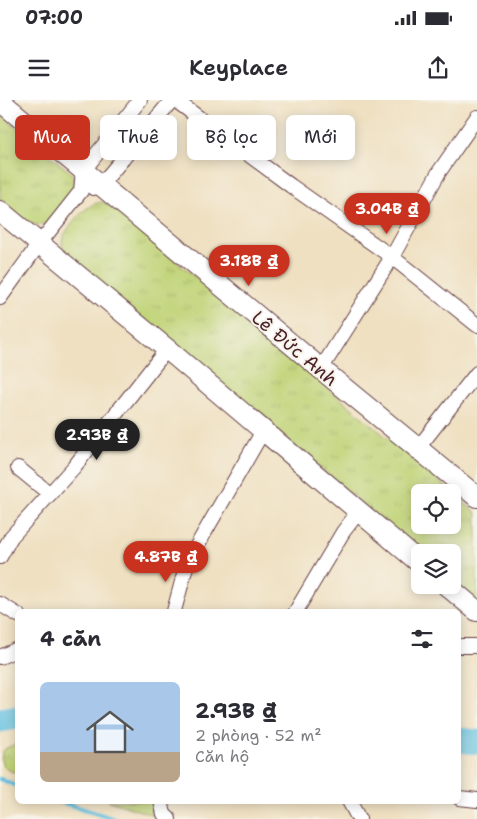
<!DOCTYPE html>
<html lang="vi">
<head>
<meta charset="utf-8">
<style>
  :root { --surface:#fff; --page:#f7f7f7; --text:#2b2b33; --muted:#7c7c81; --line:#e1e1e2; --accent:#c8321e }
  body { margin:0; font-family:"Shantell Sans",sans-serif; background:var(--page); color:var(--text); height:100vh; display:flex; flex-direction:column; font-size:19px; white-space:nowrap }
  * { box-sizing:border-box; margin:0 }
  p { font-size:16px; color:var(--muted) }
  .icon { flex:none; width:28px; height:28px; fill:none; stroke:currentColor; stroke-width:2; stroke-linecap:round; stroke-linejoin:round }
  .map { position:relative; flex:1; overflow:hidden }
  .drawer { position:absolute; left:15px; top:509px; width:446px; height:195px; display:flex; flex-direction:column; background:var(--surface); border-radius:8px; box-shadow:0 2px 12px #0003 }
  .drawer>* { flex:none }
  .banner { position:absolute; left:15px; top:15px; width:448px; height:45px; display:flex; gap:10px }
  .controls { position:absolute; left:411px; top:384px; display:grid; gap:10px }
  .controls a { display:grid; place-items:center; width:50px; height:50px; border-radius:8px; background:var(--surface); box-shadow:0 2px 12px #0003; font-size:25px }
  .price { position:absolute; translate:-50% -42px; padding:0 11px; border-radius:18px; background:var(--accent); color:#fff; font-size:16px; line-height:32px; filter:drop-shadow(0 1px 2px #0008) }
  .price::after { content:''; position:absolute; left:50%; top:30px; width:15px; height:11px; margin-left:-8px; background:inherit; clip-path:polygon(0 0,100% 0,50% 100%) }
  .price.selected { background:#222; color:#fff }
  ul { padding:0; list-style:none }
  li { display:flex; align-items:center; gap:15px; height:125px; padding:0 25px }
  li+li { border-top:1px solid var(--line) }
  li span { display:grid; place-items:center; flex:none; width:140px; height:100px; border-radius:8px; color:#555 }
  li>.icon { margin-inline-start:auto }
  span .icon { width:60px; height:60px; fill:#fffc; stroke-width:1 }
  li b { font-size:21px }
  h2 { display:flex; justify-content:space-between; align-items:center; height:60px; padding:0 25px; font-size:21px }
  .chip { padding:0 18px; border-radius:8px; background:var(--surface); box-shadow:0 2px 12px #0003; font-size:18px; line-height:45px }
  .chip.selected { background:var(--accent); color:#fff }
  .status { display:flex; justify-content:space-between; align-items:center; height:35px; padding:0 25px; background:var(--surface); direction:ltr }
  .status svg { height:14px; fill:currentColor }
  header { display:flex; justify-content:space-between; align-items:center; height:65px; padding:0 25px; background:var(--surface); font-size:22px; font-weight:600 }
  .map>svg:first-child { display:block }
  .grass { fill:url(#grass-tufts); stroke:#847950 }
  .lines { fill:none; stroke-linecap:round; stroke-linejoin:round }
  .stream { stroke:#63c1e1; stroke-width:4.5 }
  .river { stroke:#63c1e1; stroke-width:25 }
  .street-casing { stroke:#633c42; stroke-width:16 }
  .secondary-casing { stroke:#633c42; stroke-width:22 }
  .street { stroke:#fff; stroke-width:14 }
  .secondary { stroke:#fff; stroke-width:20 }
  .labels { text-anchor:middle; stroke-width:4; stroke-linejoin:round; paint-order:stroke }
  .street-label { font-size:19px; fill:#4a1f2b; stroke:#f7f3e8 }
</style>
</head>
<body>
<div class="status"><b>07:00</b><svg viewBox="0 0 49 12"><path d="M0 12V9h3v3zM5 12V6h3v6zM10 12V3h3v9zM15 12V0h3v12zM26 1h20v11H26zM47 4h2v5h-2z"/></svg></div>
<header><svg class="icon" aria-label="menu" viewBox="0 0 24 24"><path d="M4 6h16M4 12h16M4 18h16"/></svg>Keyplace<svg class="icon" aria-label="share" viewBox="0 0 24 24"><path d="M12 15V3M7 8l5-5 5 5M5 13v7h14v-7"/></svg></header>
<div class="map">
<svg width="477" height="719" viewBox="0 0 477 719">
  <defs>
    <pattern id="grass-tufts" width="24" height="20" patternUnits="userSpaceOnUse" patternTransform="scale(1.25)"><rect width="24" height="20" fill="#bfd376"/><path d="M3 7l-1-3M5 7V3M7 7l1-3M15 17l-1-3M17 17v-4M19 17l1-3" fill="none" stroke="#a6b566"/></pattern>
  </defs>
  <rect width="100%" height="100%" fill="#f7f3e8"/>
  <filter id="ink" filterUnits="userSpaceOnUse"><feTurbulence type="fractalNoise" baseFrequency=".02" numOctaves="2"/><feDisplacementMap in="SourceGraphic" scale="10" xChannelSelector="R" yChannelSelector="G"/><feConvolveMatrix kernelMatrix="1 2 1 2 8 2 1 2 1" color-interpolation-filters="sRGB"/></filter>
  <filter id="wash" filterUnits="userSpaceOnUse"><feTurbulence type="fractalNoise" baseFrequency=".0096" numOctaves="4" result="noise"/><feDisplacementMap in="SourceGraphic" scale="20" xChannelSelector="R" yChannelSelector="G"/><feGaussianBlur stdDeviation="1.12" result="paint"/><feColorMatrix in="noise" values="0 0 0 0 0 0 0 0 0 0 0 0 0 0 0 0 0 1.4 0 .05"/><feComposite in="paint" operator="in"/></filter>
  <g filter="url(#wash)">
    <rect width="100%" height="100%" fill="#efe0c1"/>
    <!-- grass -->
    <g class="grass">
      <polygon points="0,14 71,73 75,80 75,87 72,95 51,120 44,124 37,125 28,123 0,99"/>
      <path d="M102,102l8,4 342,286h-32v33h32v-32l25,20v87l-24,-20 -1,-28h-32l-357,-300c0,-3 -1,-5 -1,-8 -1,-12 21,-35 32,-40 2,-1 5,-1 8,-2z"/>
      <path d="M17,644h1l-1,29c-3,-1 -8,-2 -12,-5 -5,-4 -5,-14 0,-19 3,-2 9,-4 12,-5z"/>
      <polygon points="109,701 154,701 161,719 153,715"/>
    </g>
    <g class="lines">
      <!-- stream -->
      <g class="stream">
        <polyline points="0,679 18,686"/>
        <polyline points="58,701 114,719"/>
      </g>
      <!-- river -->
      <g class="river">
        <polyline points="0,620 18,617"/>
        <polyline points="459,640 477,642"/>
      </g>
    </g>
  </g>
  <g filter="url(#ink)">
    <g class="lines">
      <!-- street casing -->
      <g class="street-casing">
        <g id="street">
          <polyline points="175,0 291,86 392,157 477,225"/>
          <polyline points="93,88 100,86 172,0"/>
          <polyline points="0,198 39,144 81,91 83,71 140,0"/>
          <polyline points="321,269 392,157 439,72 477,17"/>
          <polyline points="418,348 477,273"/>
          <polyline points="18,368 50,394"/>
          <polyline points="0,457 11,437 74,367 167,249"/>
          <polyline points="0,504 18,515"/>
          <polyline points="174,511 187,463 263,331"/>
          <polyline points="296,511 343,432 359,411"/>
          <polyline points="459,546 477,546"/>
          <polyline points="0,557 18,549"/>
          <polyline points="459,698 477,700"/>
          <polyline points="161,701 164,714 169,719"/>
          <polyline points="349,701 359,719"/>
        </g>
      </g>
      <!-- secondary casing -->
      <g class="secondary-casing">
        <g id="secondary">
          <polyline points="0,1 321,269 477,397"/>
          <polyline points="0,111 167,249 420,463"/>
          <polyline points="446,485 477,511"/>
        </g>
      </g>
      <!-- street -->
      <use href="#street" class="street"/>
      <!-- secondary -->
      <use href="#secondary" class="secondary"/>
    </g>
  </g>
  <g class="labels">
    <!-- street labels -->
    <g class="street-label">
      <text transform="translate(295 248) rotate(40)" y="7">Lê Đức Anh</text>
    </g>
  </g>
</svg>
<div class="controls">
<a><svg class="icon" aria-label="locate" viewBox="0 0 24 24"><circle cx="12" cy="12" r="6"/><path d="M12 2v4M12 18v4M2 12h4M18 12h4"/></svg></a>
<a><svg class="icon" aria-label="layers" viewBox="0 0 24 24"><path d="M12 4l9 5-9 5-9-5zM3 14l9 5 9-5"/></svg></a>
</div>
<b class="price" style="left:387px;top:135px">3.04B ₫</b>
<b class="price" style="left:249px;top:187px">3.18B ₫</b>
<b class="price selected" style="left:97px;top:361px">2.93B ₫</b>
<b class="price" style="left:166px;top:483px">4.87B ₫</b>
<div class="banner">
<a class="chip selected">Mua</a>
<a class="chip">Thuê</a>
<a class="chip">Bộ lọc</a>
<a class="chip">Mới</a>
</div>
<section class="drawer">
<h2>4 căn<svg class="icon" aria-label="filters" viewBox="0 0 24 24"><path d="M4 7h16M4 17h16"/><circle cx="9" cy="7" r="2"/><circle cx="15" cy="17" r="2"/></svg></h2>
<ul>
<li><span style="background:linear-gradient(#a9c7e8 70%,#b9a48a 0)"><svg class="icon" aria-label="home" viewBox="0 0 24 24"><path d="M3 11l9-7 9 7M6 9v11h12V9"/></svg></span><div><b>2.93B ₫</b><p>2 phòng · 52 m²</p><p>Căn hộ</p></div></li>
</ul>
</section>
</div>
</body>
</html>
